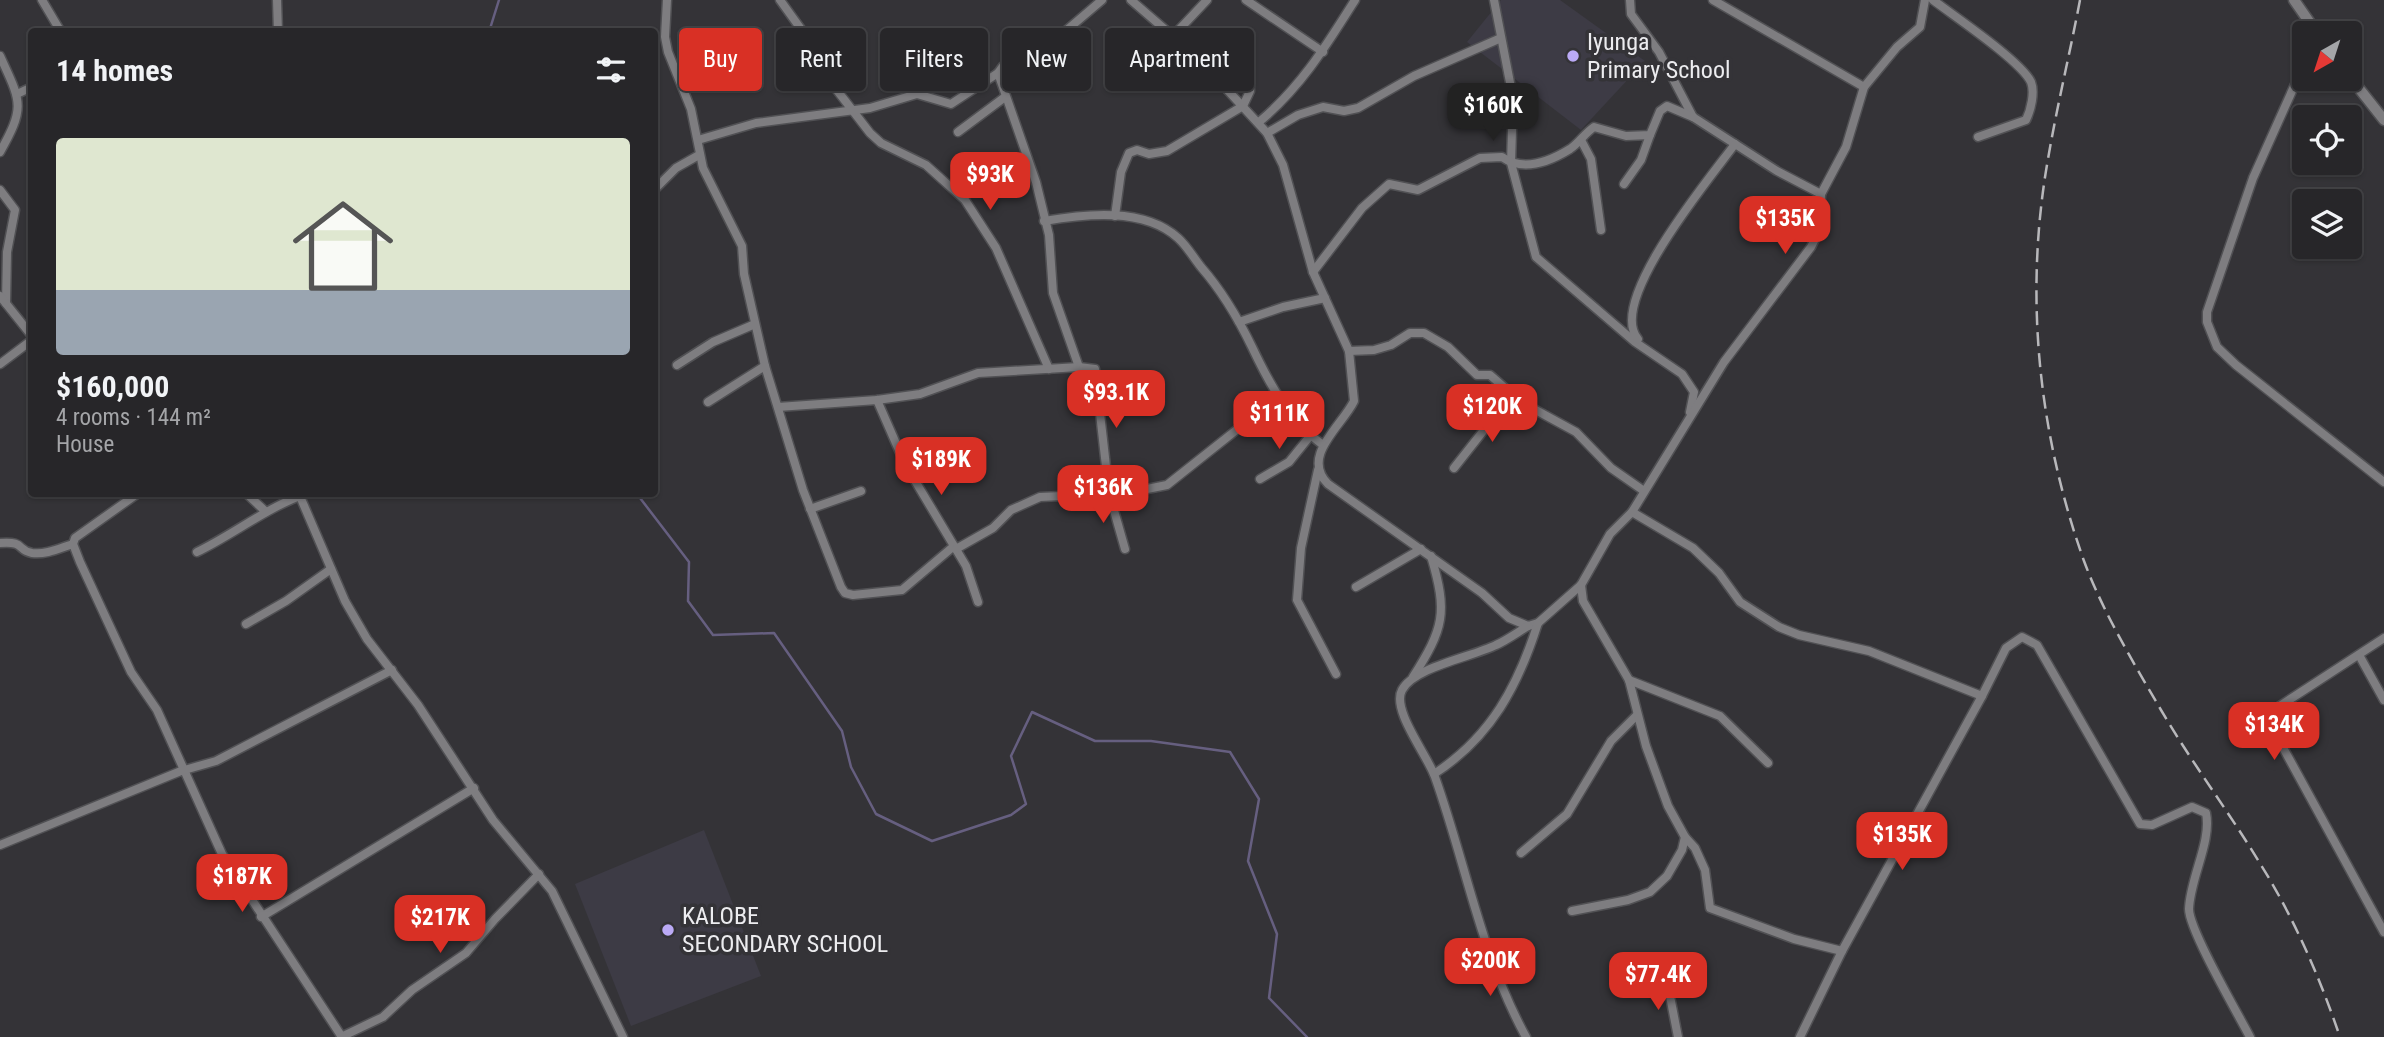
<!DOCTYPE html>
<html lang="en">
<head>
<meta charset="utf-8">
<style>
  :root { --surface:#272629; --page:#333235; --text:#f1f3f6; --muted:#a4a5a8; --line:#434346; --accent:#d93025 }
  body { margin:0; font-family:"Roboto Condensed",sans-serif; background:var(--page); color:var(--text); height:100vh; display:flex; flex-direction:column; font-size:26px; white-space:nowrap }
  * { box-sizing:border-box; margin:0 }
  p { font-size:23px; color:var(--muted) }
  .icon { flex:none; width:38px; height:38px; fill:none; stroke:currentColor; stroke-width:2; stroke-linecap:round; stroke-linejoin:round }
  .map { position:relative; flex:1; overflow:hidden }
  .panel { position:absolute; left:28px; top:28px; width:630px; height:469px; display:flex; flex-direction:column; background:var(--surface); border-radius:7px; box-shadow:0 2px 5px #0004,0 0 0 2px var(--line) }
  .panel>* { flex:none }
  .top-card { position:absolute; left:679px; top:28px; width:665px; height:63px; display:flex; gap:14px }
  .needle { width:46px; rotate:219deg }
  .controls { position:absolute; left:2292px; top:21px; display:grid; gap:14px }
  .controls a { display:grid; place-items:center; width:70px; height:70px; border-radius:7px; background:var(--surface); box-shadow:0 2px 5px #0004,0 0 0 2px var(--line); font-size:35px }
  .price { position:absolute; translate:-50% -60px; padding:0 16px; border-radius:14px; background:var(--accent); color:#fff; font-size:23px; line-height:46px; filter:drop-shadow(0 2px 4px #0008) }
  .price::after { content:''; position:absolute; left:50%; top:42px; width:21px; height:16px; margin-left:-10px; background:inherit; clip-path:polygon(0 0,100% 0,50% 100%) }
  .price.selected { background:#222; color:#fff }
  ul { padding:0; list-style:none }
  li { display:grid; align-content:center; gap:14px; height:371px; padding:0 28px }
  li+li { border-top:2px solid var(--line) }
  li span { display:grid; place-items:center; height:217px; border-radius:7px; color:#555 }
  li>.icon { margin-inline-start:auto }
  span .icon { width:126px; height:126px; fill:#fffc; stroke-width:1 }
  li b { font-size:30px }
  h2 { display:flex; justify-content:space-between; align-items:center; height:84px; padding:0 28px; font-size:30px }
  .tag { padding:0 24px; border-radius:7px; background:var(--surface); box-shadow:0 2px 5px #0004,0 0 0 2px var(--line); font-size:24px; line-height:63px }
  .tag.selected { background:var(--accent); color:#fff }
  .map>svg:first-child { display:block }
  .built { fill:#3d3b45 }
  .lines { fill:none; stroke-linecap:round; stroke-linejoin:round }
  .stream { stroke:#665f80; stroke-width:2.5 }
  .minor-casing { stroke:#515154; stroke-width:11 }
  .tertiary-casing { stroke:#515154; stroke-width:13 }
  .minor { stroke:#7e7d80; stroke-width:8 }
  .tertiary { stroke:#7e7d80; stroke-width:10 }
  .rail { stroke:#b8b8bb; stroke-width:2.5; stroke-dasharray:14 7; stroke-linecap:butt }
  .poi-dot { fill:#bbaaf6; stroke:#343337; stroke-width:2.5 }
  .labels { text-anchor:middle; stroke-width:7; stroke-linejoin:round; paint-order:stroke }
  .poi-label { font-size:24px; fill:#ececef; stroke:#343337; text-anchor:start }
</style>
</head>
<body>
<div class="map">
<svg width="2384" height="1037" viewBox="0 0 2384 1037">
  <rect width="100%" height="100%" fill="#343337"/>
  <!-- built -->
  <g class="built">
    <polygon points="1501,0 1560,0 1645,61 1581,130 1467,42"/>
    <polygon points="704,830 761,976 631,1026 575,884"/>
  </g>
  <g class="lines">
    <!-- stream -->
    <g class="stream">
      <polyline points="489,32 499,0"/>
      <polyline points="637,494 689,562 688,601 713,635 774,633 842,731 851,767 876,814 932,841 1011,815 1026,804 1011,756 1032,712 1095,741 1151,741 1230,752 1259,799 1248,861 1277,934 1269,998 1307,1037"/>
    </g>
    <!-- minor casing -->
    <g class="minor-casing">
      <g id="minor">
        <polyline points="42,0 61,32"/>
        <polyline points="277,0 278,32"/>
        <polyline points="667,0 665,37 668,52 691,109 703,168 742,246 744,274 765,366 803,490 841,587 845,593 853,595 902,590 954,546"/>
        <polyline points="780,0 811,43 836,89 870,133 881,143 926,165 965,200 996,248 1049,369"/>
        <path d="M1131,0l67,58 69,75 16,32 30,107 36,79 5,50c-12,25 -54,55 -26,83l154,109 27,25 19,8 10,-3 43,-38 29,-51 22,-22 61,36 26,25 21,29 39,25 20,8 70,16 113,45 24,-48 16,-11 15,8 103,179 12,1 40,-18 14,6c6,28 -16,65 -17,96 0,21 49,105 61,128"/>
        <polyline points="1246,0 1323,52"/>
        <polyline points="1494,0 1513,98 1511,163 1536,257 1635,342 1682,374 1694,392 1690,412"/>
        <polyline points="1630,0 1631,14 1659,52 1693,117 1777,171 1821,194"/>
        <polyline points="1713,0 1864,87"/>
        <path d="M1933,0c21,16 88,61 98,82 4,10 0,28 -5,38l-48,17"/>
        <polyline points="1174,35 1207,0"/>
        <path d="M0,56c21,46 26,50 0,96"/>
        <polyline points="2305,62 2253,178 2207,312 2207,322 2217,347 2236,365 2384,482"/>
        <polyline points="17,94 32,87"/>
        <path d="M1259,122c42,-35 67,-76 96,-122"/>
        <polyline points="958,132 1005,97"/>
        <polyline points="1267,133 1298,115 1323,107 1344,111 1358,108 1414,76 1501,38"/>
        <polyline points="698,140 756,123 870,108 917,94 951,104 998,73"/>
        <polyline points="1581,140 1591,159 1601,230"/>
        <polyline points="1624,184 1641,160 1650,135"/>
        <polyline points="0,190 15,210 7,252 6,303"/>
        <polyline points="654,190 676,168 699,155"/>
        <polyline points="1115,216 1121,172 1129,153 1137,150 1149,154 1167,151 1243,106 1250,91 1249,47"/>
        <path d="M1044,221c41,-7 100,-14 134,17 9,8 15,19 23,29 21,24 37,51 51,80 17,36 38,75 71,98"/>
        <path d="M1313,272l49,-64 27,-24 29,6 62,-32 22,-1c21,15 47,5 68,-8 9,-6 15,-16 24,-22l32,9 24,-1 10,-24 7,-5 26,11"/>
        <polyline points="0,296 32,336"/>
        <polyline points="1239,322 1283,307 1325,298"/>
        <path d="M1638,339c-32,-37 72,-161 97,-195"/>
        <polyline points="1349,351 1374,350 1391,345 1410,333 1424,333 1448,347 1477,375 1490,375 1521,402 1576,432 1611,468 1644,491"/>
        <polyline points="0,364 32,340"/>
        <polyline points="677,365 713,342 755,324"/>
        <polyline points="1079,367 1053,293 1049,235 1036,182 998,73 1003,66 1061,35 1102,0"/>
        <polyline points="877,400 905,464 966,566 978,602"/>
        <polyline points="708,402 765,366"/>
        <polyline points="778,407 877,400 920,394 978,373 1079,367 1095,369 1109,493 1125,549"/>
        <polyline points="1454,468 1499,411 1507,405 1521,402"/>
        <polyline points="1318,470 1301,548 1297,600 1336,674"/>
        <polyline points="1260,479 1289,462 1310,436"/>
        <polyline points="137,494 75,538 73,544 80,562 131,672 157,710 222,854 342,1037"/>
        <polyline points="247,494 266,512"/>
        <polyline points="299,494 345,601 367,639 418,705 493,820 552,891 623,1037"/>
        <polyline points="810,509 861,491"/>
        <polyline points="1632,512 1724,362 1811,247 1820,229 1821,194 1846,147 1864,87 1897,47 1920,27 1925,0"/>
        <path d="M0,543c26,-2 16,7 32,10 14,2 28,-5 41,-9"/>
        <polyline points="956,549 993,528 1011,510 1040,497 1127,493 1167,485 1278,397"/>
        <path d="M197,552c37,-18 69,-44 108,-58"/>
        <polyline points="1356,587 1421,549"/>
        <polyline points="246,624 286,601 331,569"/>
        <polyline points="2384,638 2272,711 2269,722 2384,932"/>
        <polyline points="2359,655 2384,700"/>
        <path d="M1413,677c31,-49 35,-64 18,-121"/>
        <polyline points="1629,680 1720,716 1768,763"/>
        <path d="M1434,774c57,-37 84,-88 104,-151"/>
        <polyline points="1685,837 1695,848 1705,870 1710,908 1794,939 1842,951"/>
        <polyline points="0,845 181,771 216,761 392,670"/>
        <polyline points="1521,853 1567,814 1611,741 1637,715"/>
        <polyline points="1572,911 1628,900 1650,892 1667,876 1682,850 1685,837 1668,806 1646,746 1629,680 1583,601 1581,585"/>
        <polyline points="261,917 474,788"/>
        <polyline points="1668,986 1678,1037"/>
        <polyline points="341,1037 383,1017 412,990 466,953 495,919 539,874"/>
        <path d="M1526,1037c-45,-82 -60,-173 -91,-260 -7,-21 -44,-67 -33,-87 12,-23 70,-33 94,-45 11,-5 22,-13 32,-19"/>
        <polyline points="1800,1037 1842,951 1982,696"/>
      </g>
    </g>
    <!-- tertiary casing -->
    <g class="tertiary-casing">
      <g id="tertiary">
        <polyline points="2294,0 2317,33"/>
        <polyline points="2350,77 2384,120"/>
      </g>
    </g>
    <!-- minor -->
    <use href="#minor" class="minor"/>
    <!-- tertiary -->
    <use href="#tertiary" class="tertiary"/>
    <!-- rail -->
    <path class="rail" d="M2080,0c-10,53 -23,106 -32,159 -24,135 -10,273 36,402 19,51 49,101 77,149 31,53 68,102 100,155 33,53 59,113 79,172"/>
  </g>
  <!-- markers -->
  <g class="poi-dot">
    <circle cx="1573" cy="56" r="7"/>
    <circle cx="668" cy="930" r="7"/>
  </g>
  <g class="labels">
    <!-- poi labels -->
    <g class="poi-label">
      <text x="1587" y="50">Iyunga<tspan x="1587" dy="28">Primary School</tspan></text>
      <text x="682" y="924">KALOBE<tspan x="682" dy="28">SECONDARY SCHOOL</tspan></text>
    </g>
  </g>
</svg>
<div class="controls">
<a><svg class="needle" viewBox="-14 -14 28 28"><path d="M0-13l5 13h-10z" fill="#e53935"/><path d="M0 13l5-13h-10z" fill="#a4a5a8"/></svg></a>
<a><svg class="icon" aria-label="locate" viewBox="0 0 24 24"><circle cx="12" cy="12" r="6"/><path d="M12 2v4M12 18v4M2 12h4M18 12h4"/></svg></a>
<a><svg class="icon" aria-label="layers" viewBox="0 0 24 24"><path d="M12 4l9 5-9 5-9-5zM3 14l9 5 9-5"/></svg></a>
</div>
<b class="price selected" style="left:1493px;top:143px">$160K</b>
<b class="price" style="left:990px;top:212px">$93K</b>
<b class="price" style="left:1785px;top:256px">$135K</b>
<b class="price" style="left:1116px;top:430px">$93.1K</b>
<b class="price" style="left:1492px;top:444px">$120K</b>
<b class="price" style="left:1279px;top:451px">$111K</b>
<b class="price" style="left:941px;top:497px">$189K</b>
<b class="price" style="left:1103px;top:525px">$136K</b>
<b class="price" style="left:2274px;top:762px">$134K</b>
<b class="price" style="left:1902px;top:872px">$135K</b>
<b class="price" style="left:242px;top:914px">$187K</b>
<b class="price" style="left:440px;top:955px">$217K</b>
<b class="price" style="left:1490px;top:998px">$200K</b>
<b class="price" style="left:1658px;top:1012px">$77.4K</b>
<div class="top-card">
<a class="tag selected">Buy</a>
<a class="tag">Rent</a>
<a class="tag">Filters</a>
<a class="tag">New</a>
<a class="tag">Apartment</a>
</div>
<section class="panel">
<h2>14 homes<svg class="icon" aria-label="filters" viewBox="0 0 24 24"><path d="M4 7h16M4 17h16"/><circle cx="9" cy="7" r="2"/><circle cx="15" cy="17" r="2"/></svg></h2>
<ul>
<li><span style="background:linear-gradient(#dfe7d0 70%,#9aa5b1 0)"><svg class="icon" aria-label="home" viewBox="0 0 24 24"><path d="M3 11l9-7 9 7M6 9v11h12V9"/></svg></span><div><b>$160,000</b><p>4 rooms · 144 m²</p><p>House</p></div></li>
</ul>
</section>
</div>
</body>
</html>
